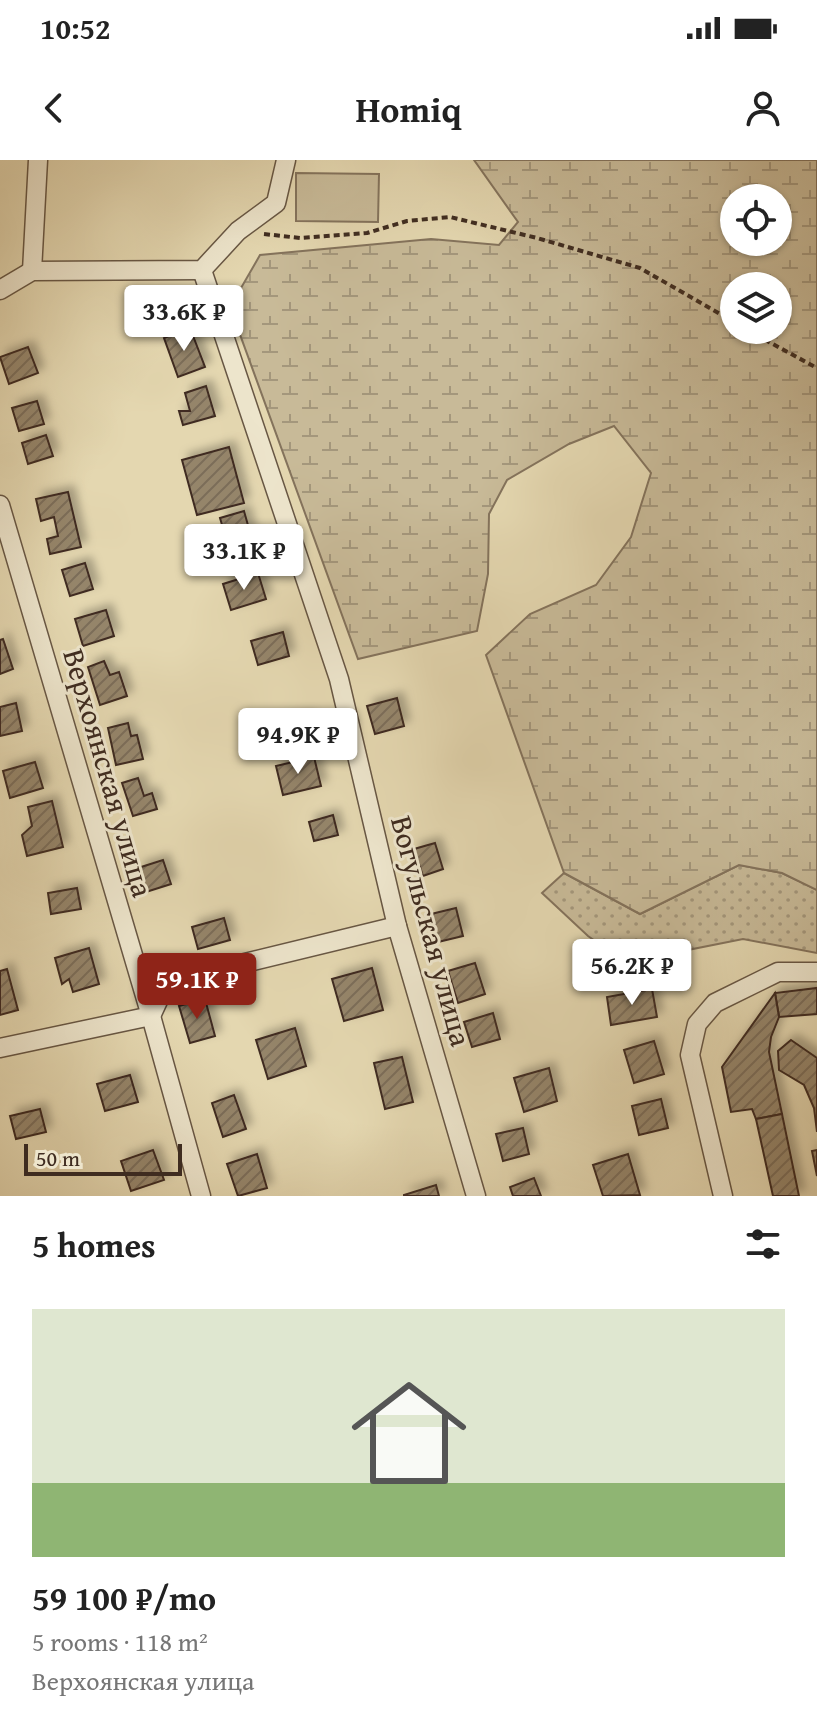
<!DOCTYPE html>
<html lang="en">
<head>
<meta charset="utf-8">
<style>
  :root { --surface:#fff; --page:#f2f2f2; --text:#222; --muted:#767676; --accent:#8f2418 }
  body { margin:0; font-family:"Gentium Book Plus",serif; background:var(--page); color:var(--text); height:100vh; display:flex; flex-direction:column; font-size:30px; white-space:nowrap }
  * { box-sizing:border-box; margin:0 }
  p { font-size:26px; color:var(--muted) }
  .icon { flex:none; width:44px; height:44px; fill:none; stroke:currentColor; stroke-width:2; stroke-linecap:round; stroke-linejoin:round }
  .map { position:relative; height:1036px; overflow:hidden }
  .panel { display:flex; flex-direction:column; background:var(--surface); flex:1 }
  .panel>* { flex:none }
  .tools { position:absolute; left:720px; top:24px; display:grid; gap:16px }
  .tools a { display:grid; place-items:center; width:72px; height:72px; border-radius:50%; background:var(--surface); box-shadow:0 2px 6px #0004; font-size:40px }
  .scale { position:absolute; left:24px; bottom:20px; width:158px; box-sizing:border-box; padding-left:8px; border:4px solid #3f2c20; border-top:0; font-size:22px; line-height:28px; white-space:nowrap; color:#3f2c20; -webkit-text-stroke:6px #ede5cc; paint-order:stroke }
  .price { position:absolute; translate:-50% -68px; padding:0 18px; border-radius:8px; background:#fff; color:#222; font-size:26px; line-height:52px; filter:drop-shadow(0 2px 4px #0008) }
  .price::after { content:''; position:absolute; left:50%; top:48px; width:24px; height:18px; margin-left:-12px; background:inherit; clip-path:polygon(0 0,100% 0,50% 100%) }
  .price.selected { background:var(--accent); color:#fff }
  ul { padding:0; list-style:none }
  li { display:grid; align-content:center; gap:16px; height:424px; padding:0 32px }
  li span { display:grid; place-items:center; height:248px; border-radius:0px; color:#555 }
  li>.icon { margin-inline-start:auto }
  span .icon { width:144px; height:144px; fill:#fffc; stroke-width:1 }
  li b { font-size:34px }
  h2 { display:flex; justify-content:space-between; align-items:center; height:96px; padding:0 32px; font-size:34px }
  .status { display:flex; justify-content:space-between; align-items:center; height:56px; padding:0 40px; background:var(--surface); direction:ltr }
  .status svg { height:22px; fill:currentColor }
  header { display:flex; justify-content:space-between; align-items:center; height:104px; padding:0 32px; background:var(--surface); font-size:36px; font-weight:700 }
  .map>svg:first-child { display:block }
  .grass { fill:url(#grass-dots); stroke:#84735c; stroke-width:2 }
  .wetland { fill:url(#wetland-marsh); stroke:#84735c; stroke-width:2; fill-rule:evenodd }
  .pitch { fill:#c8ba98; stroke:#84735c; stroke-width:2 }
  .building { fill:url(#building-hatch); stroke:#3f2c20; stroke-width:2; filter:url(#shadow) }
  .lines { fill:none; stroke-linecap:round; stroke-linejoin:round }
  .street-casing { stroke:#685744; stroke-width:21 }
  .path { stroke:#3f2c20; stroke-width:4; stroke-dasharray:6 4; stroke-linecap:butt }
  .street { stroke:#ede5cc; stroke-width:18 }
  .labels { text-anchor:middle; stroke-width:6; stroke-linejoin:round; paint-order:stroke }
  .street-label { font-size:30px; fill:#3f2c20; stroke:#ede5cc }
</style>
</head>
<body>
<div class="status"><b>10:52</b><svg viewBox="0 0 49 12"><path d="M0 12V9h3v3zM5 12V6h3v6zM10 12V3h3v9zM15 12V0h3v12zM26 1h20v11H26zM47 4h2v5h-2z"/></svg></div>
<header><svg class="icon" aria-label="back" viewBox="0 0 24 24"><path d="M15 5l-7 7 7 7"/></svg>Homiq<svg class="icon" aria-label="person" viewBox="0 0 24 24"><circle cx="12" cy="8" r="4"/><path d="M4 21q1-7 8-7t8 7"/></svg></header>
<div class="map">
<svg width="817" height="1036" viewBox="0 0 817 1036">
  <defs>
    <pattern id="grass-dots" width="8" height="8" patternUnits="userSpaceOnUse" patternTransform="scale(2)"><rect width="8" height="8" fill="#c8ba98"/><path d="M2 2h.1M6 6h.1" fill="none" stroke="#a4977c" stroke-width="1.8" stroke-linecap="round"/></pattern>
    <pattern id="wetland-marsh" width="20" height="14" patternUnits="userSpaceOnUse" patternTransform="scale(2)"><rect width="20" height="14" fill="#c8ba98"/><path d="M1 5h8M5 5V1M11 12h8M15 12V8" fill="none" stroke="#a4977c"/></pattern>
    <pattern id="building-hatch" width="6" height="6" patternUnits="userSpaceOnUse" patternTransform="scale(2)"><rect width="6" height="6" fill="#95856b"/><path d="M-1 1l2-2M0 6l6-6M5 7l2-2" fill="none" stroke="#7b6d58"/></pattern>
    <filter id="shadow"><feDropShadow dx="6" dy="-6" stdDeviation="4" flood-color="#0004"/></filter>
  </defs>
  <rect width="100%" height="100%" fill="#e4d7b0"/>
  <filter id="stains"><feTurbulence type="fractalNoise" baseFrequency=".0025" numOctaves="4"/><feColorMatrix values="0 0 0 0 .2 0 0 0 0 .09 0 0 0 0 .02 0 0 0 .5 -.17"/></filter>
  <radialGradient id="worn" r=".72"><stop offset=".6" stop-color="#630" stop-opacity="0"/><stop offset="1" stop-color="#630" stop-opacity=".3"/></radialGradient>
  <!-- grass -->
  <polygon class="grass" points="739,705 782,713 817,730 817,793 743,779 678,792 662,828 588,776 542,733 564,713 640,754"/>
  <!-- wetland -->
  <path class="wetland" d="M474,0h343v730l-35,-17 -43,-8 -99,49 -76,-41 -78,-218 44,-41 66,-29 35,-48 20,-64 -37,-47 -45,18 -62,36 -18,34 -1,60 -11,57 -119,28 -128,-352 30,-52 171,-16 68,6 19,-23zM734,38h44v44h-44zM734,126h44v44h-44z"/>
  <!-- pitch -->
  <polygon class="pitch" points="296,13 379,14 378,62 296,61"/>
  <!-- building -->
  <g class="building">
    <polygon points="190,168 205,207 178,217 164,178"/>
    <polygon points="28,187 38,213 9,224 0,197"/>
    <polygon points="206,226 215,256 183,265 179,251 190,251 185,233"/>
    <polygon points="37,241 44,264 19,271 12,248"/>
    <polygon points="46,275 53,296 28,304 22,283"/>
    <polygon points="229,287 244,343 197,355 182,300"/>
    <polygon points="68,332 81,387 50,394 47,379 58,376 54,357 41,361 36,339"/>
    <polygon points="244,351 251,376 227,382 220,358"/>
    <polygon points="85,403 93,429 70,436 62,410"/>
    <polygon points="258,413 266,439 231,450 223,424"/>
    <polygon points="106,450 114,476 83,486 75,459"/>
    <polygon points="283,472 289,496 258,505 251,481"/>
    <polygon points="3,479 13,509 0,514 0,480"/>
    <polygon points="104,501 110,515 119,512 127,536 100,545 88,507"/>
    <polygon points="397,538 404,566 375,574 367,546"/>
    <polygon points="16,543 22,571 0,576 0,547"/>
    <polygon points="307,558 313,588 276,595 270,565"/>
    <polygon points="128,563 131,576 137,575 143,599 116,605 108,568"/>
    <polygon points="314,597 321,626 283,635 276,606"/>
    <polygon points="35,602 43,628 10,638 3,611"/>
    <polygon points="138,618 144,636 152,633 157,649 133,656 122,623"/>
    <polygon points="52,641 63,687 27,696 22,675 32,666 28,647"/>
    <polygon points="333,655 338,675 314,681 309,662"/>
    <polygon points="435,683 443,709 423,716 414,689"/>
    <polygon points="163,700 171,724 146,732 138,708"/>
    <polygon points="77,728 81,749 51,754 48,733"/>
    <polygon points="456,748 463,776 438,782 431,754"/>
    <polygon points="224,758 230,780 198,789 192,767"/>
    <polygon points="89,788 99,824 73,832 69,819 62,824 55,798"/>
    <polygon points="475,803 485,834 458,843 448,811"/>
    <polygon points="372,808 383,850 344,861 332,819"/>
    <polygon points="7,809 18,850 0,855 0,811"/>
    <polygon points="817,828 817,854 779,857 775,833"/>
    <polygon points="652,829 657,857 611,865 607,837"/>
    <polygon points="775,833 779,857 771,877 769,892 782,954 756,959 752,949 731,952 722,907"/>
    <polygon points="205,839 215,876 190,883 179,846"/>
    <polygon points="493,853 500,879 472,887 464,862"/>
    <polygon points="295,868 306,906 268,919 256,880"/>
    <polygon points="791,880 817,898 817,972 814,948 804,925 779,910 778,891"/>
    <polygon points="654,881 664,914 634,923 624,890"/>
    <polygon points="402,897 413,942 385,949 374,903"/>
    <polygon points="549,908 557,941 524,952 514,918"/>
    <polygon points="130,915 138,942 105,951 97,924"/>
    <polygon points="234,935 246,969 223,977 212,943"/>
    <polygon points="661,939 668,968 639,975 632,946"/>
    <polygon points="40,949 46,972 16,979 10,956"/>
    <polygon points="782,954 799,1036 773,1036 756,959"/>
    <polygon points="523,968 529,994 503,1001 496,974"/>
    <polygon points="153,990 164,1020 131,1031 121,1001"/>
    <polygon points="817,990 817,1016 812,991"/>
    <polygon points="257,994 267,1028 238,1036 227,1004"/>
    <polygon points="628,994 640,1035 603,1036 593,1005"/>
    <polygon points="534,1018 541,1036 513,1036 510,1027"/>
    <polygon points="436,1025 439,1036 404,1036 404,1035"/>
  </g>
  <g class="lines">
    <!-- street casing -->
    <g class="street-casing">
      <g id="street">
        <polyline points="202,110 339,519 397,766 476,1036"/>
        <polyline points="32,111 38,0"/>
        <polyline points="0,130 32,111 202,110 238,71 276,43 286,0"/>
        <polyline points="0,345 151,856 201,1036"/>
        <polyline points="0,888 151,856 163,830 183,818 397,766"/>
        <polyline points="723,1036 690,895 697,864 715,843 778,812 817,812"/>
      </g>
    </g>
    <!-- path -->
    <g class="path">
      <polyline points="264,74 300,78 367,73 407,61 450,57 537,78 640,108 734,162"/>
      <polyline points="747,170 817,208"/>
    </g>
    <!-- street -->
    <use href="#street" class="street"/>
  </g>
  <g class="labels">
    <!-- street labels -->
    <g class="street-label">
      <text transform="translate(108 613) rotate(74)" y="10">Верхоянская улица</text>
      <text transform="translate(431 771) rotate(75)" y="10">Вогульская улица</text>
    </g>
  </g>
  <rect width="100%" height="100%" filter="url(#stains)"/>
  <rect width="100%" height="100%" fill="url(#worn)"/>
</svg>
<div class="tools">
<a><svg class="icon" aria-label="locate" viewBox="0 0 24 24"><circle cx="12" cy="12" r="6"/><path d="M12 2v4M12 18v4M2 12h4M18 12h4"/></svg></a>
<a><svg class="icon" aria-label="layers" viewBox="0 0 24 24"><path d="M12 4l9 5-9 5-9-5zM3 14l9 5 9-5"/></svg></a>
</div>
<div class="scale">50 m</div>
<b class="price" style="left:184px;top:193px">33.6K ₽</b>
<b class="price" style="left:244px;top:432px">33.1K ₽</b>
<b class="price" style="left:298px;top:616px">94.9K ₽</b>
<b class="price" style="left:632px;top:847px">56.2K ₽</b>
<b class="price selected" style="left:197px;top:861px">59.1K ₽</b>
</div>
<section class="panel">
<h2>5 homes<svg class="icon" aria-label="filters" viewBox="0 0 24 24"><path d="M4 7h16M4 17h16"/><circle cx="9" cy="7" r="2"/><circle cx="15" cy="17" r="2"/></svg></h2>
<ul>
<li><span style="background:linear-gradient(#dfe7d0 70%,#8fb573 0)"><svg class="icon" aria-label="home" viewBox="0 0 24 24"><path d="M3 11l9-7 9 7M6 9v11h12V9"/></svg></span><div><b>59 100 ₽/mo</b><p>5 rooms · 118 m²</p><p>Верхоянская улица</p></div></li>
</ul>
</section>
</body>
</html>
